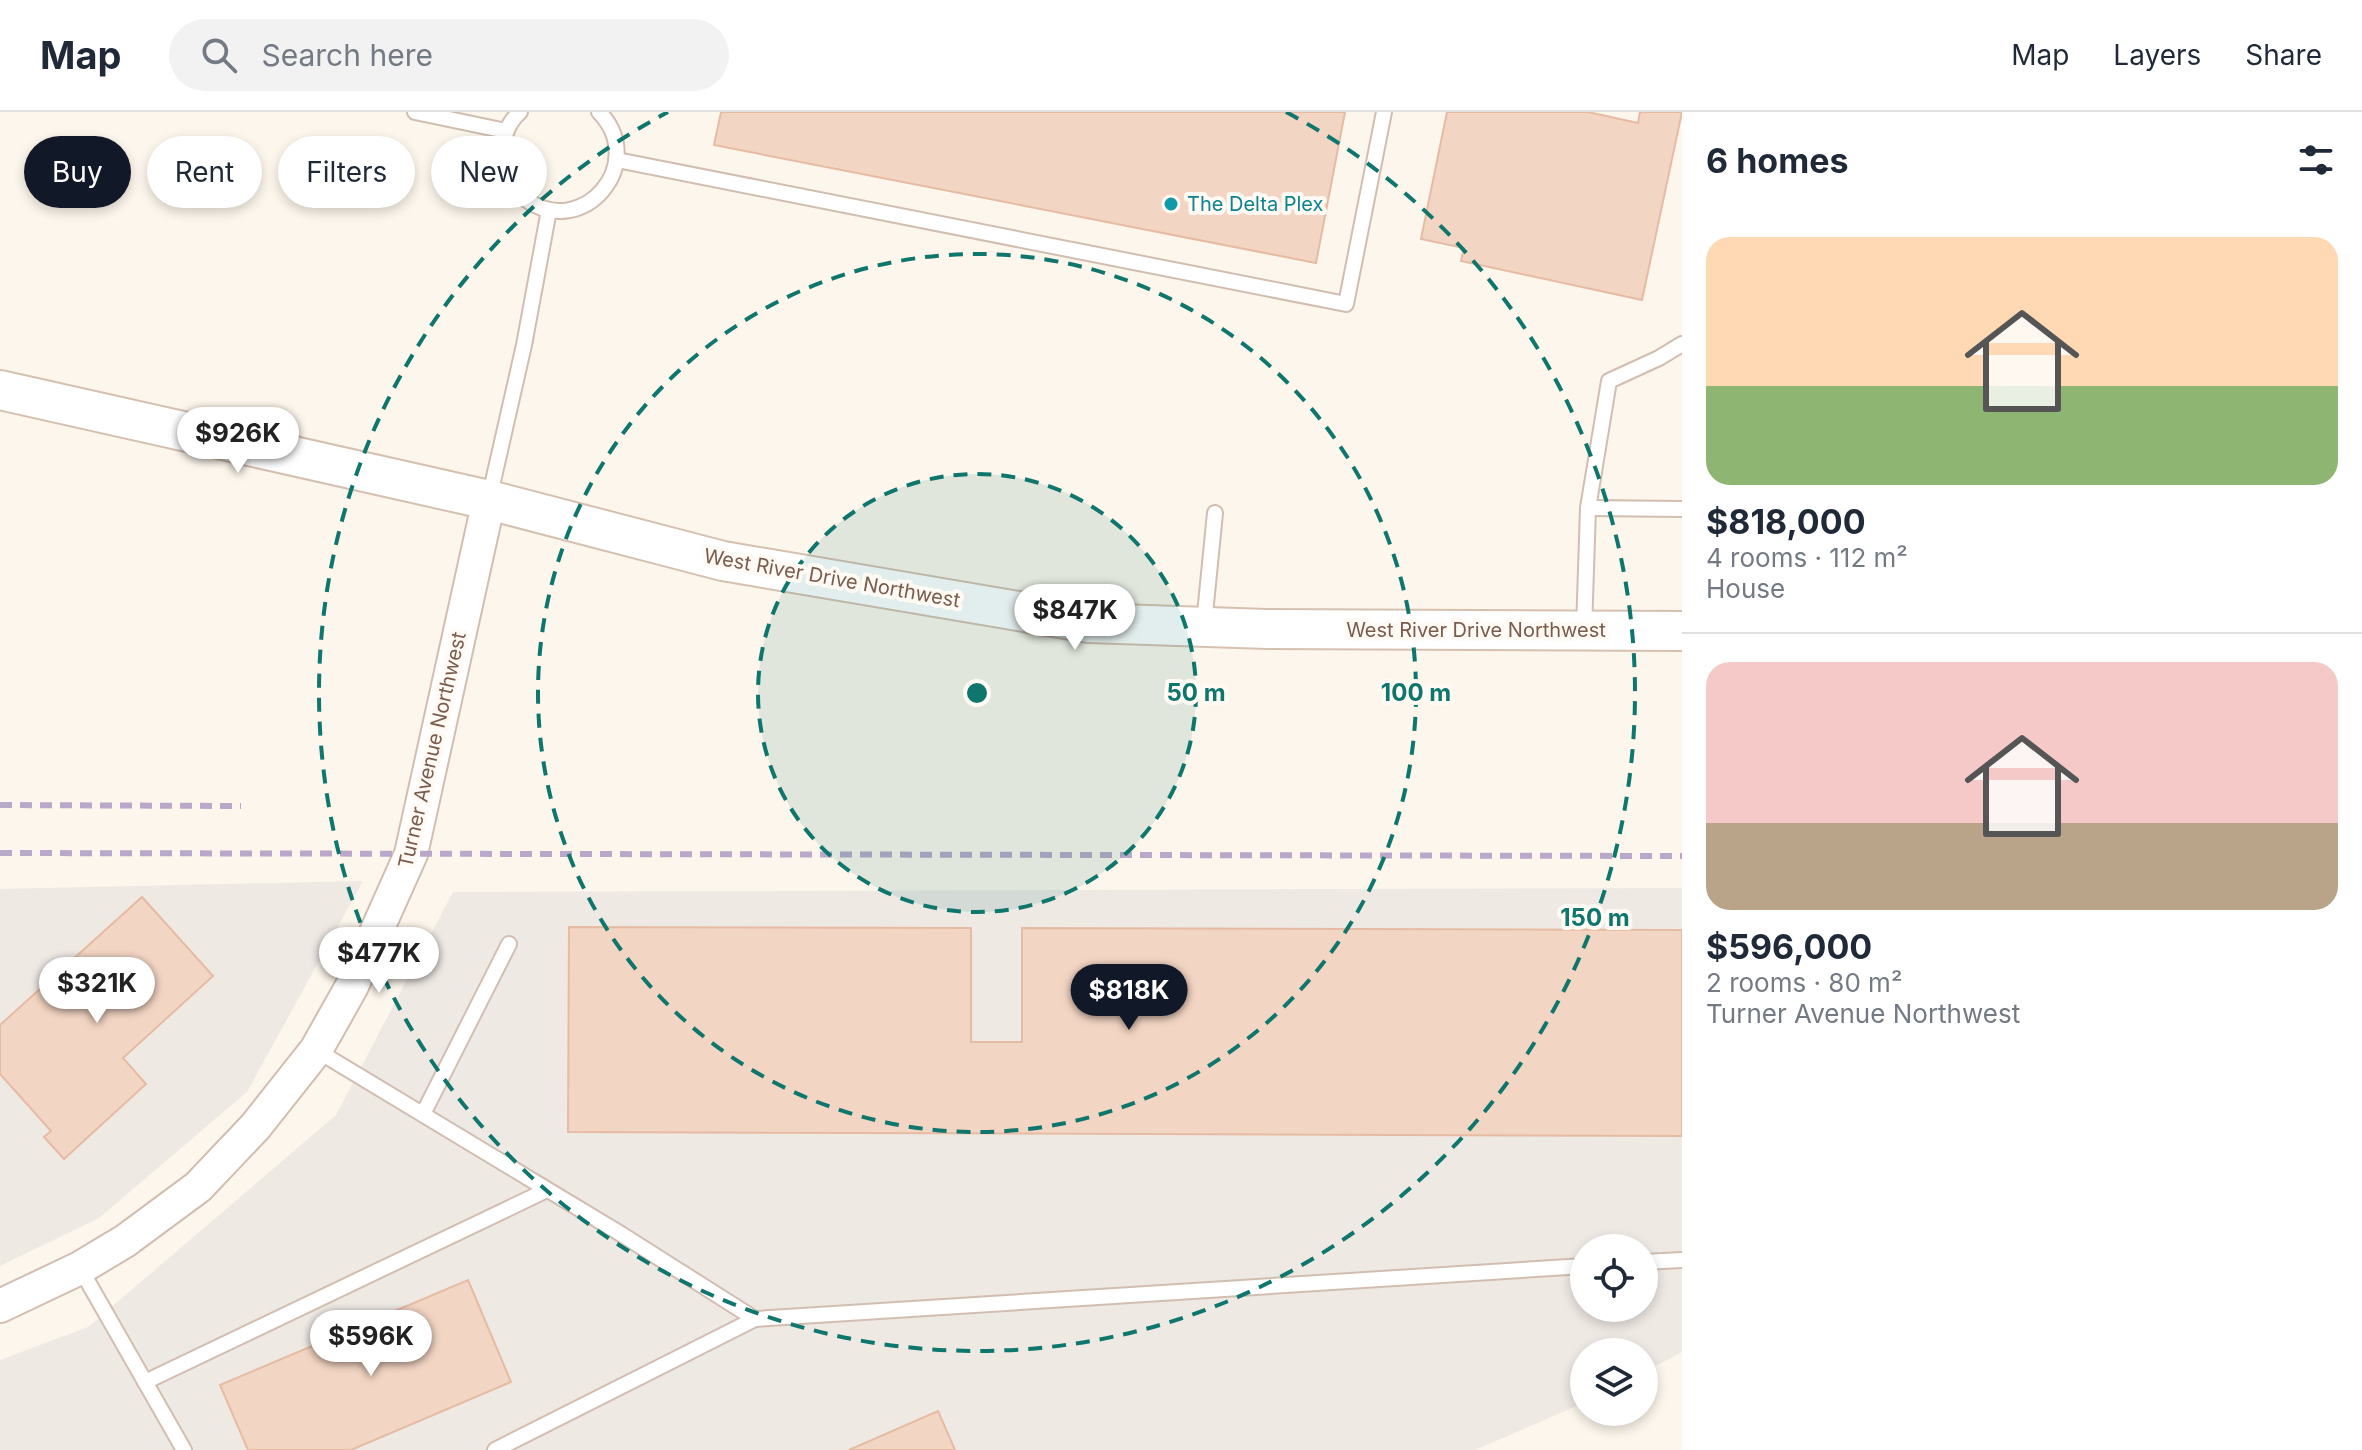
<!DOCTYPE html>
<html lang="en">
<head>
<meta charset="utf-8">
<style>
  :root { --surface:#fff; --page:#f2f2f3; --text:#1f2937; --muted:#747a83; --line:#e0e1e3; --accent:#111827 }
  body { margin:0; font-family:Inter,sans-serif; background:var(--page); color:var(--text); height:100vh; display:flex; flex-direction:column; font-size:30px; white-space:nowrap }
  * { box-sizing:border-box; margin:0 }
  p { font-size:26px; color:var(--muted) }
  .icon { flex:none; width:44px; height:44px; fill:none; stroke:currentColor; stroke-width:2; stroke-linecap:round; stroke-linejoin:round }
  .map { position:relative; flex:1; overflow:hidden }
  .side { display:flex; flex-direction:column; background:var(--surface); width:680px }
  .side>* { flex:none }
  .guide { position:absolute; left:24px; top:24px; width:760px; height:72px; display:flex; gap:16px }
  .fabs { position:absolute; left:1570px; top:1122px; display:grid; gap:16px }
  .fabs a { display:grid; place-items:center; width:88px; height:88px; border-radius:50%; background:var(--surface); box-shadow:0 4px 12px #0003; font-size:40px }
  .price { position:absolute; translate:-50% -68px; padding:0 18px; border-radius:28px; background:#fff; color:#222; font-size:26px; line-height:52px; filter:drop-shadow(0 2px 4px #0008) }
  .price::after { content:''; position:absolute; left:50%; top:48px; width:24px; height:18px; margin-left:-12px; background:inherit; clip-path:polygon(0 0,100% 0,50% 100%) }
  .price.on { background:var(--accent); color:#fff }
  ul { padding:0; list-style:none }
  li { display:grid; align-content:center; gap:16px; height:424px; padding:0 24px }
  li+li { border-top:2px solid var(--line) }
  li span { display:grid; place-items:center; height:248px; border-radius:24px; color:#555 }
  li>.icon { margin-inline-start:auto }
  span .icon { width:144px; height:144px; fill:#fffc; stroke-width:1 }
  li b { font-size:34px }
  h2 { display:flex; justify-content:space-between; align-items:center; height:96px; padding:0 24px; font-size:34px }
  .chip { padding:0 28px; border-radius:36px; background:var(--surface); box-shadow:0 4px 12px #0003; font-size:28px; line-height:72px }
  .chip.on { background:var(--accent); color:#fff }
  header { display:flex; align-items:center; gap:48px; box-sizing:border-box; height:112px; padding:0 40px; background:var(--surface); border-bottom:2px solid var(--line) }
  header strong { font-size:38px }
  nav { display:flex; gap:44px; margin-inline-start:auto; font-size:28px }
  .search { width:560px; height:72px; background:var(--page); display:flex; align-items:center; gap:20px; box-sizing:border-box; padding:0 28px; border-radius:44px; color:var(--muted); font-size:30px }
  main { display:flex; flex:1; min-height:0 }
  .map>svg:first-child { display:block }
  .industrial { fill:#efe9e4; fill-rule:evenodd }
  .building { fill:#f3d5c3; stroke:#e6bba3; stroke-width:2 }
  .lines { fill:none; stroke-linecap:round; stroke-linejoin:round }
  .service-casing { stroke:#d1beb0; stroke-width:18 }
  .tertiary-casing { stroke:#d1beb0; stroke-width:36 }
  .secondary-casing { stroke:#d6c0b0; stroke-width:42 }
  .service { stroke:#fff; stroke-width:14 }
  .tertiary { stroke:#fff; stroke-width:32 }
  .secondary { stroke:#fff; stroke-width:38 }
  .rail { stroke:#b9a8c9; stroke-width:6; stroke-dasharray:12 8; stroke-linecap:butt }
  .ring { fill:none; stroke:#0f766e; stroke-width:4; stroke-dasharray:14 10 }
  .culture-dot { fill:#0f9aa8; stroke:#fffaf3; stroke-width:3 }
  .labels { text-anchor:middle; stroke-width:8; stroke-linejoin:round; paint-order:stroke }
  .culture-label { font-size:20px; fill:#0d838f; stroke:#fffaf3; text-anchor:start }
  .street-label { font-size:20px; fill:#7a5c4d; stroke:#fffaf3 }
  .centre { fill:#0f766e; stroke:#fffaf3; stroke-width:4 }
  .ring-label { font-size:24px; text-anchor:middle; font-weight:bold; fill:#0f766e; stroke:#fffaf3; stroke-width:8; stroke-linejoin:round; paint-order:stroke }
</style>
</head>
<body>
<header>
<strong>Map</strong>
<div class="search"><svg class="icon" aria-label="search" viewBox="0 0 24 24"><circle cx="10" cy="10" r="6"/><path d="M15 15l6 6"/></svg>Search here</div>
<nav><a>Map</a><a>Layers</a><a>Share</a></nav>
</header>
<main>
<div class="map">
<svg width="1682" height="1338" viewBox="0 0 1682 1338">
  <rect width="100%" height="100%" fill="#fdf6ec"/>
  <!-- industrial -->
  <g class="industrial">
    <polygon points="363,769 247,980 99,1106 0,1154 0,777"/>
    <path d="M1682,776v464l-38,20v-20h-60v51l-109,47h-1475v-90l88,-33 248,-212 117,-223zM1584,1136h60v60h-60z"/>
  </g>
  <!-- building -->
  <g class="building">
    <polygon points="721,0 1345,0 1316,151 714,33"/>
    <polygon points="1447,0 1588,0 1638,11 1640,0 1682,0 1642,188 1461,149 1464,136 1421,127"/>
    <polygon points="142,785 213,864 123,946 146,972 64,1047 44,1025 51,1019 0,962 0,913"/>
    <polygon points="569,815 971,816 971,930 1022,930 1022,816 1682,818 1682,1024 568,1020"/>
    <polygon points="468,1168 511,1270 351,1338 248,1338 220,1273"/>
    <polygon points="938,1299 955,1338 849,1338"/>
  </g>
  <g class="lines">
    <!-- service casing -->
    <g class="service-casing">
      <g id="service">
        <polyline points="415,0 506,19"/>
        <path d="M520,0c-14,12 -20,33 -17,51 2,14 11,27 22,36 58,42 124,-36 74,-87"/>
        <polyline points="617,48 1346,192 1384,0"/>
        <polyline points="489,387 524,233 549,98"/>
        <polyline points="1588,396 1682,397"/>
        <polyline points="1204,512 1215,401"/>
        <polyline points="1584,518 1588,396 1609,269 1659,246 1682,232"/>
        <polyline points="316,938 621,1122 755,1207 1584,1154"/>
        <polyline points="423,1002 509,832"/>
        <polyline points="1644,1150 1682,1148"/>
        <polyline points="80,1156 184,1338"/>
        <polyline points="145,1270 547,1078"/>
        <polyline points="495,1338 755,1207"/>
      </g>
    </g>
    <!-- tertiary casing -->
    <g class="tertiary-casing">
      <polyline id="tertiary" points="0,1194 80,1156 125,1129 198,1075 255,1015 316,938 352,874 411,742 489,388"/>
    </g>
    <!-- secondary casing -->
    <g class="secondary-casing">
      <polyline id="secondary" points="0,278 489,388 723,449 1089,511 1267,517 1682,519"/>
    </g>
    <!-- service -->
    <use href="#service" class="service"/>
    <!-- tertiary -->
    <use href="#tertiary" class="tertiary"/>
    <!-- secondary -->
    <use href="#secondary" class="secondary"/>
    <!-- rail -->
    <g class="rail">
      <polyline points="0,693 241,694"/>
      <polyline points="0,741 1682,744"/>
    </g>
  </g>
  <!-- distance rings -->
  <circle cx="977" cy="581" r="219" fill="#0f766e" fill-opacity=".12"/>
  <g class="ring">
    <circle cx="977" cy="581" r="219"/>
    <circle cx="977" cy="581" r="439"/>
    <path d="M1286 0A658 658 0 1 1 668 0"/>
  </g>
  <!-- markers -->
  <circle class="culture-dot" cx="1171" cy="92" r="8"/>
  <g class="labels">
    <!-- culture labels -->
    <g class="culture-label">
      <text x="1187" y="99">The Delta Plex</text>
    </g>
    <!-- street labels -->
    <g class="street-label">
      <text transform="translate(832 466) rotate(10)" y="7">West River Drive Northwest</text>
      <text x="1476" y="525">West River Drive Northwest</text>
      <text transform="translate(432 638) rotate(-77)" y="7">Turner Avenue Northwest</text>
    </g>
  </g>
  <circle cx="977" cy="581" r="12" class="centre"/>
  <g class="ring-label">
    <text x="1196" y="589">50 m</text>
    <text x="1416" y="589">100 m</text>
    <text x="1595" y="814">150 m</text>
  </g>
</svg>
<div class="fabs">
<a><svg class="icon" aria-label="locate" viewBox="0 0 24 24"><circle cx="12" cy="12" r="6"/><path d="M12 2v4M12 18v4M2 12h4M18 12h4"/></svg></a>
<a><svg class="icon" aria-label="layers" viewBox="0 0 24 24"><path d="M12 4l9 5-9 5-9-5zM3 14l9 5 9-5"/></svg></a>
</div>
<b class="price" style="left:238px;top:363px">$926K</b>
<b class="price" style="left:1075px;top:540px">$847K</b>
<b class="price" style="left:379px;top:883px">$477K</b>
<b class="price" style="left:97px;top:913px">$321K</b>
<b class="price on" style="left:1129px;top:920px">$818K</b>
<b class="price" style="left:371px;top:1266px">$596K</b>
<div class="guide">
<a class="chip on">Buy</a>
<a class="chip">Rent</a>
<a class="chip">Filters</a>
<a class="chip">New</a>
</div>
</div>
<section class="side">
<h2>6 homes<svg class="icon" aria-label="filters" viewBox="0 0 24 24"><path d="M4 7h16M4 17h16"/><circle cx="9" cy="7" r="2"/><circle cx="15" cy="17" r="2"/></svg></h2>
<ul>
<li><span style="background:linear-gradient(#ffd9b3 60%,#8fb573 0)"><svg class="icon" aria-label="home" viewBox="0 0 24 24"><path d="M3 11l9-7 9 7M6 9v11h12V9"/></svg></span><div><b>$818,000</b><p>4 rooms · 112 m²</p><p>House</p></div></li>
<li><span style="background:linear-gradient(#f6c9c9 65%,#b9a48a 0)"><svg class="icon" aria-label="home" viewBox="0 0 24 24"><path d="M3 11l9-7 9 7M6 9v11h12V9"/></svg></span><div><b>$596,000</b><p>2 rooms · 80 m²</p><p>Turner Avenue Northwest</p></div></li>
</ul>
</section>
</main>
</body>
</html>
